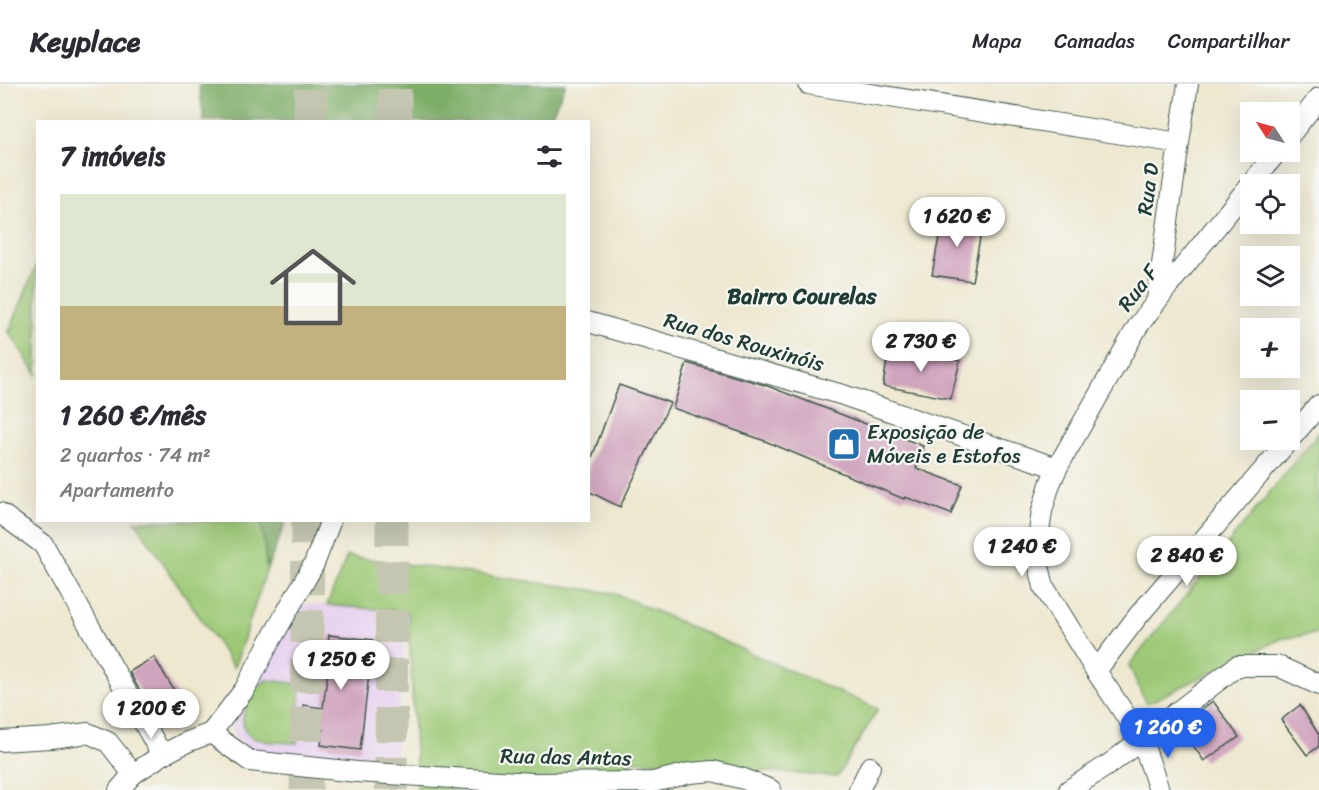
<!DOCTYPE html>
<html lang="pt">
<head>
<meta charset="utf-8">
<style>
  :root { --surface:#fff; --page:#f7f7f7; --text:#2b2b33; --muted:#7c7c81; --line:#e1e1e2; --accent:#2563eb }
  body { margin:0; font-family:Sriracha,sans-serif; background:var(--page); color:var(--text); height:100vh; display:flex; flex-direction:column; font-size:22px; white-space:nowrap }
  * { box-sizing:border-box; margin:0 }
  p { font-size:20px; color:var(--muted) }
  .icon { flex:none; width:33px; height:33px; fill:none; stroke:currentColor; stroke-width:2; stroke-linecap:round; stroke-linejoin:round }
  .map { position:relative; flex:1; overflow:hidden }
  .details { position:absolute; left:36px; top:36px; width:554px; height:402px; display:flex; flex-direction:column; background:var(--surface); border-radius:0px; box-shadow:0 6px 24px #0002 }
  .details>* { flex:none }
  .needle { width:39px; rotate:306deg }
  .controls { position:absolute; left:1240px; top:18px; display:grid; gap:12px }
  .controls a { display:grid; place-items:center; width:60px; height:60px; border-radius:0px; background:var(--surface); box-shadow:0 6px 24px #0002; font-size:30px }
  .price { position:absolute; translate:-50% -51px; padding:0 14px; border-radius:21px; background:#fff; color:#222; font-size:20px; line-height:39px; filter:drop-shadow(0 2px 3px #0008) }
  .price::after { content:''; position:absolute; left:50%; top:36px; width:18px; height:14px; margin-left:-9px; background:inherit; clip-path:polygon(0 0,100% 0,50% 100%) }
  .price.active { background:var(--accent); color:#fff }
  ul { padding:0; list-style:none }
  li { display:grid; align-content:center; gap:12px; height:318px; padding:0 24px }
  li span { display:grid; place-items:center; height:186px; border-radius:0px; color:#555 }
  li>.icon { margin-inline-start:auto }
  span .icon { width:108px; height:108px; fill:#fffc; stroke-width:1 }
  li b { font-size:26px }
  h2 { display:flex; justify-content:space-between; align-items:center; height:72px; padding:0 24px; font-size:26px }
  header { display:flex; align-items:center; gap:36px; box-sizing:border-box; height:84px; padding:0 30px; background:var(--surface); border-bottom:2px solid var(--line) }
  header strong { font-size:28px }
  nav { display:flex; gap:33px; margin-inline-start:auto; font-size:21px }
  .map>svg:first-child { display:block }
  .built { fill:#e7d2ef }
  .green { fill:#9dc976; stroke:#5e8355; stroke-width:1.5 }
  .forest { fill:#7ead67; stroke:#4e754e; stroke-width:1.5 }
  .building { fill:#d0a4be }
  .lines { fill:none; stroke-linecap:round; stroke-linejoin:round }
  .highway-tunnel { stroke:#c5c6b1; stroke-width:33; stroke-dasharray:33 16; stroke-linecap:butt }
  .street-casing { stroke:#3e574b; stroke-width:22 }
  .street { stroke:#fff; stroke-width:20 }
  .labels { text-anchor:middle; stroke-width:4.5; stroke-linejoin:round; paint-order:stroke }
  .street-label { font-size:21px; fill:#1f3d34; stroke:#f6f6f2 }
  .poi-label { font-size:21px; fill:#1f3d34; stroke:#f6f6f2; text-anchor:start }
  .neighbourhood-label { font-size:22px; font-weight:bold; fill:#1f3d34; stroke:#f6f6f2 }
</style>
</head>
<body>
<header>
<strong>Keyplace</strong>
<nav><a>Mapa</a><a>Camadas</a><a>Compartilhar</a></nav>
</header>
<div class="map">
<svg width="1319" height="706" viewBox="0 0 1319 706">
  <rect width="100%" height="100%" fill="#f6f6f2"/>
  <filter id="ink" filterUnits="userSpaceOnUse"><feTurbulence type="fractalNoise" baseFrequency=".0167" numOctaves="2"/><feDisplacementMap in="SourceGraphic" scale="12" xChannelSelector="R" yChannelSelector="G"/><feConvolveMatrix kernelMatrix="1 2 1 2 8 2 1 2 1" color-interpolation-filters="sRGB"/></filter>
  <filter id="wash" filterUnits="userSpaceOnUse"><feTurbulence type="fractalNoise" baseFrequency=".008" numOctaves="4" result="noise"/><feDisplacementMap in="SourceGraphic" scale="24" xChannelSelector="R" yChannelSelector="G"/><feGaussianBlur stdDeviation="1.35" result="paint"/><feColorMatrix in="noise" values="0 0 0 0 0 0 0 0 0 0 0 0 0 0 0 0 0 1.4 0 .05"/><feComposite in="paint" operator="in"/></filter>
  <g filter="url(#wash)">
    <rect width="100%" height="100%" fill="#eee8d0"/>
    <!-- built -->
    <polygon class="built" points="300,519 400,527 408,529 395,675 393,679 386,680 251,668 239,659 234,651 232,642 232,632"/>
    <!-- green -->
    <g class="green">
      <polygon points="37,180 37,291 9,248"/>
      <polygon points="1319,348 1319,549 1281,555 1146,620 1129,581"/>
      <polygon points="135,437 261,437 267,485 234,584"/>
      <polygon points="347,472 614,509 878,625 837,693 631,676 629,706 417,706 408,529 400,527 327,521"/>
      <path d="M266,596l35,4 -4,59c-13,-1 -37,0 -47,-7 -15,-10 -3,-36 6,-47 2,-3 7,-6 10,-9z"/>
    </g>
    <!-- forest -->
    <g class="forest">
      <polygon points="199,0 566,0 548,38 204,37"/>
      <polygon points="261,437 286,437 267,485"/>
    </g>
    <g id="blocks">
      <!-- building -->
      <g class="building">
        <polygon points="943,131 983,138 972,197 932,191"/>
        <polygon points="889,263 960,277 951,315 883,302"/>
        <polygon points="687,279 765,301 923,362 916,384 962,401 951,430 905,413 904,415 765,357 673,324"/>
        <polygon points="619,301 670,319 620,423 588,407 588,384"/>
        <polygon points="329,551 373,556 360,666 321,661 323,646 301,643 303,621 323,624 328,587 306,584 308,560 328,562"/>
        <polygon points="154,573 177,611 151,626 129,588"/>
        <polygon points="1213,617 1239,653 1204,677 1179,642"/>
        <polygon points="1300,621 1319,651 1319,662 1307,671 1281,636"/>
      </g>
    </g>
  </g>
  <g filter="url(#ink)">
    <use href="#blocks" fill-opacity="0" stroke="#3e574b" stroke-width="1.5"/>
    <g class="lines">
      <!-- highway-tunnel -->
      <g class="highway-tunnel">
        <polyline points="310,38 311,0"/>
        <polyline points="395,38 395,0"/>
        <polyline points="306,706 308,436"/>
        <polyline points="391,706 392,436"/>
      </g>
      <!-- street casing -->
      <g class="street-casing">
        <g id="street">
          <polyline points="808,0 1179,59"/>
          <polyline points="1290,51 1319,14"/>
          <polyline points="1157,216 1179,59 1188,0"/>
          <polyline points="588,238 843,311 1057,384"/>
          <polyline points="1290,355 1319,321"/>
          <polyline points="0,429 43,460 162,671"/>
          <polyline points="1096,587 1044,503 1036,470 1042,427 1050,400 1057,384 1138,242 1168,202 1277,68"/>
          <polyline points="211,649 250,677 357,688 532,699 653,698 690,689 713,687 744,695 771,706"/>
          <polyline points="211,649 245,605 269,559 314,480 331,436"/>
          <polyline points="0,657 51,654 88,649 108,658 133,690"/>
          <polyline points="119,706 133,690 162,671 187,658 211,649"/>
          <polyline points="859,706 870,683"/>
          <polyline points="1069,706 1111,679 1237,582 1278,582 1319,601"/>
          <polyline points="1159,706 1142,656 1096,587 1138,532 1289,356"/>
        </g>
      </g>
      <!-- street -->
      <use href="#street" class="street"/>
    </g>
  </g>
  <!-- icons -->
  <defs>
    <g id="shop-square" transform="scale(1.725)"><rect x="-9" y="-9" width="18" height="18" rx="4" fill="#1f6fb2" stroke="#f6f6f2"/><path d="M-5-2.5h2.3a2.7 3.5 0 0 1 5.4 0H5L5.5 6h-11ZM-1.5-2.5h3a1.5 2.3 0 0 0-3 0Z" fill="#fff"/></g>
  </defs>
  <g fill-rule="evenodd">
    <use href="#shop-square" x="844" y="360"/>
  </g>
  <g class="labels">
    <!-- street labels -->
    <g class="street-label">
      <text transform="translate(1148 105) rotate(-82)" y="7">Rua D</text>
      <text transform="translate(1138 204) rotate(-53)" y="7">Rua F</text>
      <text transform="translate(744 258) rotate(16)" y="7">Rua dos Rouxinóis</text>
      <text transform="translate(566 673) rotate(1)" y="7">Rua das Antas</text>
    </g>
    <!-- poi labels -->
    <g class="poi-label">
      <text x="867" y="355">Exposição de<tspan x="867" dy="24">Móveis e Estofos</tspan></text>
    </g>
    <!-- neighbourhood labels -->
    <g class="neighbourhood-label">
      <text x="802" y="220">Bairro Courelas</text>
    </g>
  </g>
</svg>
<div class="controls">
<a><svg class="needle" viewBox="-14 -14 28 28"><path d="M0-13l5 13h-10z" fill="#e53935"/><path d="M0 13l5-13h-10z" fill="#7c7c81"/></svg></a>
<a><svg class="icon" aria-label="locate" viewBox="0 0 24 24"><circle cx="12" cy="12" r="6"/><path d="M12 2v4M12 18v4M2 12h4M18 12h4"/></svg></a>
<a><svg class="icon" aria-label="layers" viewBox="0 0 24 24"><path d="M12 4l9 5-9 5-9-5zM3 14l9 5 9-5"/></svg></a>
<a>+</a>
<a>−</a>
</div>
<b class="price" style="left:957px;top:164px">1 620 €</b>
<b class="price" style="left:921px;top:289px">2 730 €</b>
<b class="price" style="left:1022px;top:494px">1 240 €</b>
<b class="price" style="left:1187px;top:503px">2 840 €</b>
<b class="price" style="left:341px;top:607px">1 250 €</b>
<b class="price" style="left:151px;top:656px">1 200 €</b>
<b class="price active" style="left:1168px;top:675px">1 260 €</b>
<section class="details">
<h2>7 imóveis<svg class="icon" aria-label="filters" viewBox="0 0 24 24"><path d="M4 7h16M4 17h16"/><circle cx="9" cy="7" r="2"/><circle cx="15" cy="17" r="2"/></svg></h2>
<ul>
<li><span style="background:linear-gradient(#dfe7d0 60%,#c2b280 0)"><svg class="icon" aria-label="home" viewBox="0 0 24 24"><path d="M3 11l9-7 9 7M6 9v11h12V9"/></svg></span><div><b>1 260 €/mês</b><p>2 quartos · 74 m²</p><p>Apartamento</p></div></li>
</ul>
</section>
</div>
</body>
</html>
